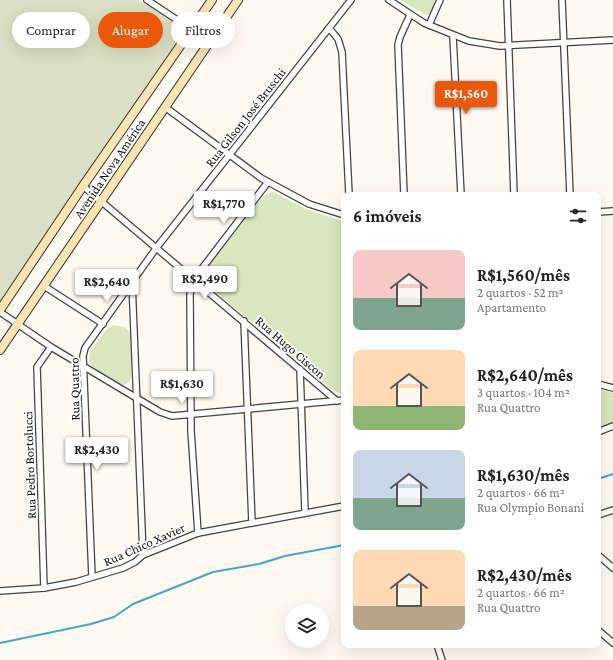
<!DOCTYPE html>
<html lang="pt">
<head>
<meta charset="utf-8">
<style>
  :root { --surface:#fff; --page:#f6f6f6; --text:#222; --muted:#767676; --accent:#ea580c }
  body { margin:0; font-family:"Crimson Pro",serif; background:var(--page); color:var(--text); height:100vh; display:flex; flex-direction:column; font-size:15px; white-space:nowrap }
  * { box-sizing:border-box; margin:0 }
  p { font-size:13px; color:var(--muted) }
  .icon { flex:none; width:22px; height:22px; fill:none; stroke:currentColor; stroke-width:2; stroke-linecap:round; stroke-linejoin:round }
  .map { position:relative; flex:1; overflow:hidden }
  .side { position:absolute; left:341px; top:192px; width:260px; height:456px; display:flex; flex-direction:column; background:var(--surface); border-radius:8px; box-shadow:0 4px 16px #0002 }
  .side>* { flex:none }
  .guide { position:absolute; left:12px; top:12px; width:269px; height:36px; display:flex; gap:8px }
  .buttons { position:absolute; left:285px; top:604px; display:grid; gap:8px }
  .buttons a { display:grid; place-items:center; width:44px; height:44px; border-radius:50%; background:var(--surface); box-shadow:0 4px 16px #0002; font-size:20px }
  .price { position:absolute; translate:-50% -34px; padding:0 9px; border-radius:4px; background:#fff; color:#222; font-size:13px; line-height:26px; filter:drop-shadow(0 1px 2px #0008) }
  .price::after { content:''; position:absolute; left:50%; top:24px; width:12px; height:9px; margin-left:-6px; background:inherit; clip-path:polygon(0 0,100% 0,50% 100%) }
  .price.selected { background:var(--accent); color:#fff }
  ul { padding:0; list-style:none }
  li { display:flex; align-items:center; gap:12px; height:100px; padding:0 12px }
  li span { display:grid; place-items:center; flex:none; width:112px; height:80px; border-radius:8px; color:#555 }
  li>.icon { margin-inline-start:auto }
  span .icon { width:48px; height:48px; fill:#fffc; stroke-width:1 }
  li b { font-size:17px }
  h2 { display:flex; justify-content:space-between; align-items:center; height:48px; padding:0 12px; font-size:17px }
  .tag { padding:0 14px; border-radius:18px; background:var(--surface); box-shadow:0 4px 16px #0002; font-size:14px; line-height:36px }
  .tag.selected { background:var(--accent); color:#fff }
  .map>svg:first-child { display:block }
  .green { fill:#d9e6be }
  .cemetery { fill:#dbdfc4 }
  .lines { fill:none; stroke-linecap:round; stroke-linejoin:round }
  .stream { stroke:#49a5c1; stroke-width:2 }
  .street-casing { stroke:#424242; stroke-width:8 }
  .secondary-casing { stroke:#313131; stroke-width:10 }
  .street { stroke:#fff; stroke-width:5.5 }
  .secondary { stroke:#f8e5b3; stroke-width:8 }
  .labels { text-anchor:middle; stroke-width:4; stroke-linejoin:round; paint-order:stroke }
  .street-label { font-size:13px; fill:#0f0f0f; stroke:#fff }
</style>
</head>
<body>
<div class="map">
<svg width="613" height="660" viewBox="0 0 613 660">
  <rect width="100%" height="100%" fill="#fefaf2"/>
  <!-- green -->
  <g class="green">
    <polygon points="400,0 435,0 433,9 429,14 426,15"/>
    <polygon points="273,192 306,209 339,220 343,223 344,226 344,396 330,388 205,283 202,278 203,272 261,199 265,195"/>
    <path d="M113,325l12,2 5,6 2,6 -1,38c-1,6 -5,8 -11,7l-29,-18 -2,-6 1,-9 17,-22z"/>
    <polygon points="598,388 613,393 613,423 598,428"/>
  </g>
  <!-- cemetery -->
  <polygon class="cemetery" points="0,0 139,0 185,30 0,302"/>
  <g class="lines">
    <!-- stream -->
    <g class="stream">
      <polyline points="598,479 613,474"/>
      <polyline points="0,643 91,624 114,617 133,604 213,572 259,564 285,556 344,545"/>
    </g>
    <!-- street casing -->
    <g class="street-casing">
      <g id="street">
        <polyline points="147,0 209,41"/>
        <polyline points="389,0 424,23 469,41 500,46 613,40"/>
        <polyline points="507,0 514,195"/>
        <polyline points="562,0 570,195"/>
        <polyline points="429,25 440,0"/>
        <polyline points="329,28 338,39 342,52 349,195"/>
        <polyline points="453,36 461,195"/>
        <polyline points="165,107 261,178 309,204 344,215"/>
        <polyline points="83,186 337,401"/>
        <polyline points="404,195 398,45 400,37 410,15"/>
        <polyline points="598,212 613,211"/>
        <polyline points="132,282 143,555"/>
        <polyline points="44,286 103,324"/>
        <polyline points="0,312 51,347 160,412 172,416 344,400"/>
        <polyline points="244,321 252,523"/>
        <polyline points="300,369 305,512"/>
        <polyline points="598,384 613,388"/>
        <polyline points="598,432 613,426"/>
        <polyline points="598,515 613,510"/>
        <polyline points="198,533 191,431 190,294 194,279 268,182"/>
        <polyline points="598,555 613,568"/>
        <polyline points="92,577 83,356 85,348 157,247 351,0"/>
        <polyline points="44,588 37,367 51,347"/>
        <polyline points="0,591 44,588 76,582 123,568 135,562 143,555 198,533 344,506"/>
        <polyline points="598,630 613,643"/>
        <polyline points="437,645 442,660"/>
      </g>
    </g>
    <!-- secondary casing -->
    <g class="secondary-casing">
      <g id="secondary">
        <polyline points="0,310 83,186 212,0"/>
        <polyline points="0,350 238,0"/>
      </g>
    </g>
    <!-- street -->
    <use href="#street" class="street"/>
    <!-- secondary -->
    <use href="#secondary" class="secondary"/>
  </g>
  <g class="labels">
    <!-- street labels -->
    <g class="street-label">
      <text transform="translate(245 117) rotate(-52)" y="5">Rua Gilson José Bruschi</text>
      <text transform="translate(109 168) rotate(-56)" y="5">Avenida Nova América</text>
      <text transform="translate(291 347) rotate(41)" y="5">Rua Hugo Ciscon</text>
      <text transform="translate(74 389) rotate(-91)" y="5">Rua Quattro</text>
      <text transform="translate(29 465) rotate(-92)" y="5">Rua Pedro Bortolucci</text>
      <text transform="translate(144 544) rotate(-24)" y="5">Rua Chico Xavier</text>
    </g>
  </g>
</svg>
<div class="buttons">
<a><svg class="icon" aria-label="layers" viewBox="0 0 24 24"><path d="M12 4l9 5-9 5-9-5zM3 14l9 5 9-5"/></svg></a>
</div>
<b class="price selected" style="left:466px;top:115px">R$1,560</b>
<b class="price" style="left:224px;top:225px">R$1,770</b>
<b class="price" style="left:205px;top:300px">R$2,490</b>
<b class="price" style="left:107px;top:303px">R$2,640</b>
<b class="price" style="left:182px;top:405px">R$1,630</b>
<b class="price" style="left:97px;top:471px">R$2,430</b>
<div class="guide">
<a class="tag">Comprar</a>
<a class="tag selected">Alugar</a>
<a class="tag">Filtros</a>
</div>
<section class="side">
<h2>6 imóveis<svg class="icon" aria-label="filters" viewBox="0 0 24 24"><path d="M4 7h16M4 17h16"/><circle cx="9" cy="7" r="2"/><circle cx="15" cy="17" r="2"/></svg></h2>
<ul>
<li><span style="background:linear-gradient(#f6c9c9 60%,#7fa58c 0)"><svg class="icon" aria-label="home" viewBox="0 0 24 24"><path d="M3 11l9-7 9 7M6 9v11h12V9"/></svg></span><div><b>R$1,560/mês</b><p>2 quartos · 52 m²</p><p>Apartamento</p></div></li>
<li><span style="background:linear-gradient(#ffd9b3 70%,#8fb573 0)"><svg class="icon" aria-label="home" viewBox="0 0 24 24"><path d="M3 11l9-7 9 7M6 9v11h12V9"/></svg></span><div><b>R$2,640/mês</b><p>3 quartos · 104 m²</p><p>Rua Quattro</p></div></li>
<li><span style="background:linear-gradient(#c9d6e8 60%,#7fa58c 0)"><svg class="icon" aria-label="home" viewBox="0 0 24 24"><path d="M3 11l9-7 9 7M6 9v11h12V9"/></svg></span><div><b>R$1,630/mês</b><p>2 quartos · 66 m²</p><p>Rua Olympio Bonani</p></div></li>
<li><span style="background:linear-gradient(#ffd9b3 70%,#b9a48a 0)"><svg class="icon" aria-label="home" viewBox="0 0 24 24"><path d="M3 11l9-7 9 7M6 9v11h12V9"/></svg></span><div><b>R$2,430/mês</b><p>2 quartos · 66 m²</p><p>Rua Quattro</p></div></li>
</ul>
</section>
</div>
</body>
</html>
